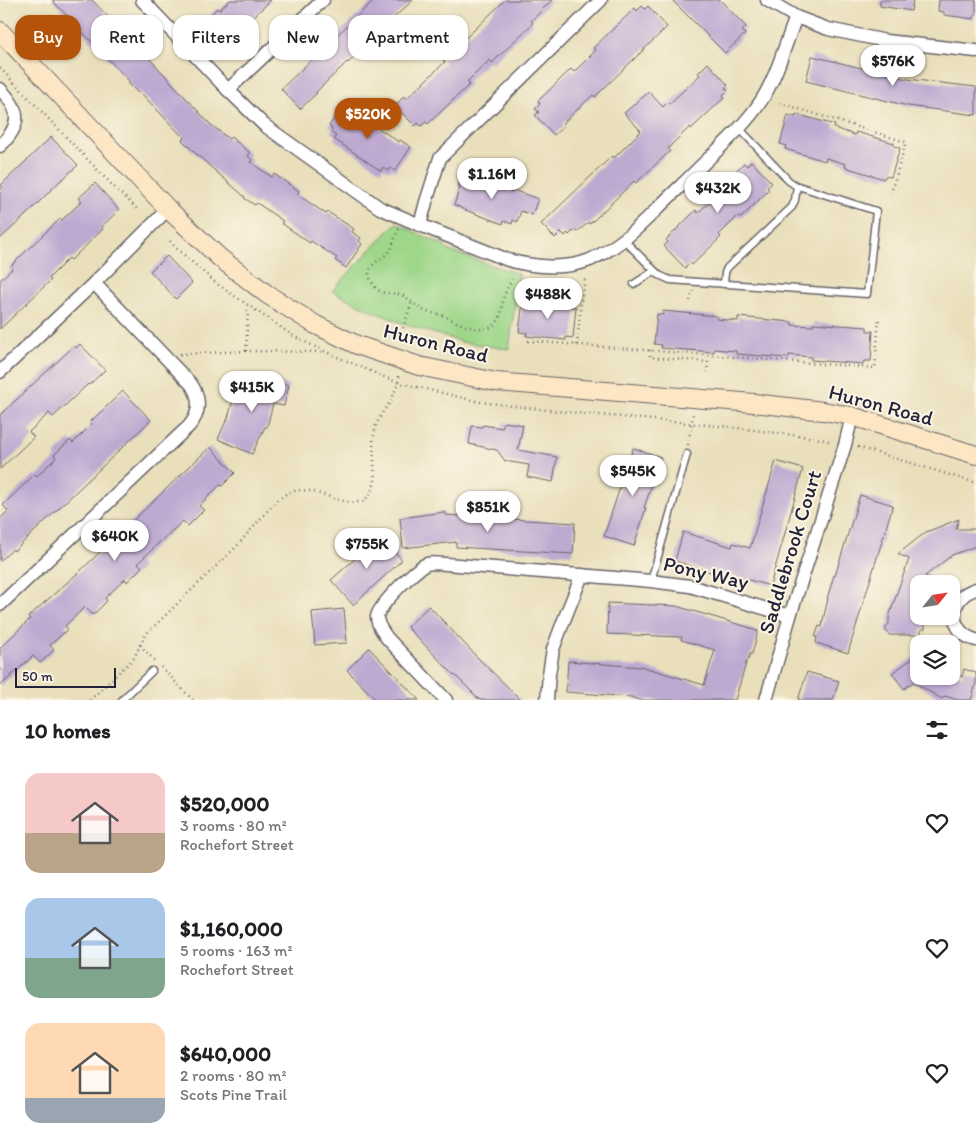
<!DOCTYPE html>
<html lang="en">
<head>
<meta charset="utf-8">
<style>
  :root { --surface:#fff; --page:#f6f6f6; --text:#202124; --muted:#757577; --accent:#b45309 }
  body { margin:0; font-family:Itim,sans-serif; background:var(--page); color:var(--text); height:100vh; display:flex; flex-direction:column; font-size:19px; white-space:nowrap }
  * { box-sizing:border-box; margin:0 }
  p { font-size:16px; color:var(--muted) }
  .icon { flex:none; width:28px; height:28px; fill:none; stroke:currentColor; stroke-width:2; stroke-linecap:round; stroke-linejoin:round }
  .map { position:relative; height:700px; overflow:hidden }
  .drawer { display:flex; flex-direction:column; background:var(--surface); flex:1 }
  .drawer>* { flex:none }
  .top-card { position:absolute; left:15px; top:15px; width:500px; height:45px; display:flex; gap:10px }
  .needle { width:32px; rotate:60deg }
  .fabs { position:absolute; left:910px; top:575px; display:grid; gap:10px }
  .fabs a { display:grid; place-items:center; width:50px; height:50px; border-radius:10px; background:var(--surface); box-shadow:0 1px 4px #0004; font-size:25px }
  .scale { position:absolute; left:15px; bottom:12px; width:101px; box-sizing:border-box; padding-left:5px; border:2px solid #22223b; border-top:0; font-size:14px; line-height:18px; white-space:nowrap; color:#22223b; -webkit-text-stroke:4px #fcf5e5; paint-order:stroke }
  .price { position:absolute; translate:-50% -42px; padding:0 11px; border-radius:18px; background:#fff; color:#222; font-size:16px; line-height:32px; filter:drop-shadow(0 1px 2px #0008) }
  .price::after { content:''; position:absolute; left:50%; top:30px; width:15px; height:11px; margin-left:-8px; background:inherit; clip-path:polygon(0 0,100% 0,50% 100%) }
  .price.selected { background:var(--accent); color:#fff }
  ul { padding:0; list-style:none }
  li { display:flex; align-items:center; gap:15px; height:125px; padding:0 25px }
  li span { display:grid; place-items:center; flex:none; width:140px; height:100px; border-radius:15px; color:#555 }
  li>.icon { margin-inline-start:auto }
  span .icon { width:60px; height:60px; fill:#fffc; stroke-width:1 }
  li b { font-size:21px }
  h2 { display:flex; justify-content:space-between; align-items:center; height:60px; padding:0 25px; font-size:21px }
  .tag { padding:0 18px; border-radius:15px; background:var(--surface); box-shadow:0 1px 4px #0004; font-size:18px; line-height:45px }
  .tag.selected { background:var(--accent); color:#fff }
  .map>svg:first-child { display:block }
  .green { fill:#9fd78a; stroke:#607c62 }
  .building { fill:#bea9d1 }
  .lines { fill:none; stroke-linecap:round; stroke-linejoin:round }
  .lane-casing { stroke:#686468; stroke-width:9 }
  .street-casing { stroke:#686468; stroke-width:15 }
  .secondary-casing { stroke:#686468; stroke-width:20 }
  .path { stroke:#686468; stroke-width:2.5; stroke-dasharray:1 4; stroke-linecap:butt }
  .lane { stroke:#fff; stroke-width:6 }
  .street { stroke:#fff; stroke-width:12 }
  .secondary { stroke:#fce6c4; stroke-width:18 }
  .labels { text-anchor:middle; stroke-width:4; stroke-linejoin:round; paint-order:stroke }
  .street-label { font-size:21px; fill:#22223b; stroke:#fcf5e5 }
</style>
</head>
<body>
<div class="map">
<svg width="976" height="700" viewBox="0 0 976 700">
  <rect width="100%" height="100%" fill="#fcf5e5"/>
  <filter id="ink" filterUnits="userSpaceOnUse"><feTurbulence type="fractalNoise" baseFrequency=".02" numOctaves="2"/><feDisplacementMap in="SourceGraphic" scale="10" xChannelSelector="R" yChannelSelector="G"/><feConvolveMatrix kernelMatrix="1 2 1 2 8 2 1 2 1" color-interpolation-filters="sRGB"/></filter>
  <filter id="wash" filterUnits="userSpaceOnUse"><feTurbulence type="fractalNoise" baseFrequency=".0096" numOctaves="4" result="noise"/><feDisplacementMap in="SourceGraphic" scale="20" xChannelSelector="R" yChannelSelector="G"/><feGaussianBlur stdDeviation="1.12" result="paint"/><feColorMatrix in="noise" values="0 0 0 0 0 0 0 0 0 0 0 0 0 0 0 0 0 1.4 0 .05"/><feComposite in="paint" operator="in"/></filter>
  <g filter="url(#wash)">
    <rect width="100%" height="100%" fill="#e9dfbb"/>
    <!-- green -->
    <polygon class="green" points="396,223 443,245 449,251 519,274 509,349 462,342 407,325 370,310 332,291"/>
    <g id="blocks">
      <!-- building -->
      <g class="building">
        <polygon points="52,0 92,0 136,46 137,45 209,123 229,139 231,137 250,153 248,156 252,160 250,162 272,177 274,174 299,191 297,194 326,214 328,212 354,229 352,232 361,238 359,241 362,244 346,268 335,260 337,258 311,241 310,243 281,223 283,221 257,203 255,205 244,198 245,197 195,153 182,140 184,138 139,91 138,93 128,83 130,82"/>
        <polygon points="230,0 271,0 244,26 245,28 234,38 231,35 228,38 208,17 217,8 219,10"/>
        <polygon points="374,0 413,0 388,23 390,24 348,63 347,62 316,92 317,93 300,109 281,89"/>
        <polygon points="505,0 552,0 531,21 533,23 492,63 490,60 472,77 467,82 470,84 428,124 426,122 421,126 418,123 415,126 395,106 404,96 406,99 445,62 443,60"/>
        <polygon points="672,0 720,0 746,27 742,31 745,34 725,53"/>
        <polygon points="880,0 913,0 911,11 880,6"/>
        <polygon points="939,0 976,0 976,15 974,15 974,19 944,15 944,12 938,11"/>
        <polygon points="642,6 645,9 648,6 667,27 595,97 593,95 562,124 564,126 554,135 535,115 539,112 535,109 540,104 538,101 571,69 574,72 596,50 593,48 635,8 637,11"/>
        <polygon points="812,56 907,79 976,87 976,115 908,106 806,81"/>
        <polygon points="708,63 728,85 725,88 728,90 723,95 725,97 691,129 690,127 672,144 668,149 670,151 636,183 634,181 590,224 589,222 577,232 575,230 574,232 573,231 569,235 567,233 565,236 561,232 555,238 541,224 612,156 614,158 641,131 624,113 649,92 663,107 668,102 669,104 700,75 698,73"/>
        <polygon points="345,102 356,110 354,112 399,142 400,140 411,147 395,171 391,168 389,171 383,167 381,171 334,139 336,136 331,132 333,129 329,126"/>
        <polygon points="796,114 835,125 834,128 855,135 856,132 894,143 894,146 900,148 891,177 885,176 884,179 845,167 846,164 826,158 825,161 785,149 786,146 780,144 788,115 796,117"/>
        <polygon points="51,137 78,165 63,179 62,179 26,215 0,239 0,190 3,187 1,185"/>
        <polygon points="751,161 772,183 767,188 769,190 741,218 738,216 719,235 721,237 692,265 690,263 685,268 664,246 668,242 666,240 696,210 698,213 717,195 714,192 744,163 747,166"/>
        <polygon points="463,172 484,179 483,181 512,192 513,190 538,199 532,215 521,211 517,222 513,220 512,224 504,221 503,224 460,208 460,207 454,205 460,187 458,186"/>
        <polygon points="95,183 119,210 101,227 103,229 71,260 69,258 49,278 51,280 0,329 0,280 12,269 10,267 27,250 60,219 62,220 82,201 79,198"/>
        <polygon points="167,256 192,283 176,299 150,271"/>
        <polygon points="530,299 571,304 570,307 576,307 573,338 566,337 566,340 526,336 527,333 519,332 523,301 529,302"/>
        <polygon points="663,311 717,316 717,319 738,321 738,317 792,322 792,325 813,326 813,323 867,327 867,331 873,331 871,361 864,361 863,364 811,360 811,357 789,355 788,358 736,354 736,351 714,349 714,352 661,348 662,345 654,344 657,314 663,315"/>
        <polygon points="80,344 105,370 89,385 88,384 53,417 49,413 29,432 34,437 0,469 0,415 74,346 76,348"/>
        <polygon points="248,376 289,385 284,406 273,404 267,427 265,427 252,454 218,439 226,421 227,421 234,397 243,399"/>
        <polygon points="123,391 151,420 14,551 13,549 0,561 0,519 8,511 3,505 35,474 37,476 56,458 54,455 70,440 73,443 92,424 90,422"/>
        <polygon points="504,422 523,425 518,450 557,457 553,482 527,477 529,465 505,461 497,450 469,444 472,426 482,427 483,425 502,428"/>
        <polygon points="210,447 235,473 222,486 220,485 199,506 204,510 188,526 183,521 162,540 138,563 142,567 127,582 125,579 105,598 107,601 93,615 85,607 65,626 68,629 50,645 54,650 40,663 33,656 0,686 0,648 30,619 28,617 79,572"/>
        <polygon points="633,448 661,457 644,508 646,508 634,546 604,536"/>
        <polygon points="776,461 803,469 770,586 717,571 717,574 675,561 683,532 732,547 733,543 750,548"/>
        <polygon points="860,495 893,505 848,653 816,643 817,637 815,637 819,626 822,627 823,620 828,599 827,599 834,575 835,576"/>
        <polygon points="444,512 445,515 575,523 573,554 456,547 456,542 403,548 400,518"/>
        <polygon points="959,519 956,529 976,529 976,546 952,555 925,576 942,584 919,584 919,616 925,616 925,629 921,629 921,635 889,635 886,631 886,627 889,624 889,617 899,587 909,559 898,554 926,532"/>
        <polygon points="381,536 402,560 353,605 331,580"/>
        <polygon points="608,603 676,606 751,628 751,629 758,631 752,654 750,654 748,660 747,660 735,700 640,700 631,697 566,692 568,661 640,667 640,666 704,685 715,650 681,640 682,637 607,634"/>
        <polygon points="429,606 478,658 521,700 480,700 454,674 454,675 407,627"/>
        <polygon points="344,609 347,643 315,645 312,612"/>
        <polygon points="369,648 419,700 376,700 347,670"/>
        <polygon points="919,654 919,676 951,676 951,671 962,677 964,669 976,673 976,684 971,700 958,700 945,696 942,699 913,682 904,689 892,673"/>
        <polygon points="807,672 839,681 833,700 798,700"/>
      </g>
    </g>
  </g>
  <g filter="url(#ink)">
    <use href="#blocks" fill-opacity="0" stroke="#686468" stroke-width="1"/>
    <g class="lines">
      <!-- lane casing -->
      <g class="lane-casing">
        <g id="lane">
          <polyline points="624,240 659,275 670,280 867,294 876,211 795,185 789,181 739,128"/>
          <polyline points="634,284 654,271"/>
          <polyline points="724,284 725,273 727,268 792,207 795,200 797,186"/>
          <polyline points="651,581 687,454"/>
          <polyline points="122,700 152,671"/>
        </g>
      </g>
      <!-- street casing -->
      <g class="street-casing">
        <g id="street">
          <path d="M142,0l86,90 36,35 116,83 40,17 88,35c25,7 57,10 82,0 28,-13 45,-29 66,-50 13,-13 27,-26 41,-40 22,-22 47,-43 64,-69 16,-25 24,-56 35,-84"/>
          <polyline points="767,0 796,17 828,29 886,41 976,51"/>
          <path d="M0,89c21,21 22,36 0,57"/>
          <polyline points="228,90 323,0"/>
          <polyline points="420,225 426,202 440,158 601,0"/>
          <polyline points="0,372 94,283 168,209"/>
          <path d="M976,589c-29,8 -28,44 0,51"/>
          <path d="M0,605l189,-179c11,-12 12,-28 2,-42l-97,-101"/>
          <path d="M446,700l-59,-62c-4,-6 -10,-13 -10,-21 0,-10 40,-50 50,-53 5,-2 14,0 19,0l205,17 39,5 100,30"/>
          <polyline points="547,700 549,674 553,649 564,620 582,575"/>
          <polyline points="766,700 790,616 845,445 852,416"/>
        </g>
      </g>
      <!-- secondary casing -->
      <g class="secondary-casing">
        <polyline id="secondary" points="0,31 168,209 220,258 268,295 316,325 357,345 419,366 496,382 754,403 823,411 852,416 976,455"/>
      </g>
      <!-- path -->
      <g class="path">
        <polyline points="0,68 112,185 138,210"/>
        <polyline points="780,103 906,142 891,193"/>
        <path d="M399,229c-5,8 -5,16 -11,24 -7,7 -19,10 -19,22 0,2 2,5 3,7 7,15 17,9 29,13 8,3 14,11 22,15 6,3 12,3 18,5 16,6 43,24 56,7 5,-6 5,-14 6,-22 2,-7 5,-14 9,-21"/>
        <polyline points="170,241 175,247 217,284 295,337 326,352 396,382 480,402 556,411 730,427 816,438 829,441"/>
        <polyline points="690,301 693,291"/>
        <polyline points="403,328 412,302"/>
        <polyline points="528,341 875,368 879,317"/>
        <polyline points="577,345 581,301 585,279"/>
        <polyline points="650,350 650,357 708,362 707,372"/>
        <polyline points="246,351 248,306"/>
        <polyline points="180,354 246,351 325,352"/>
        <polyline points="688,445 693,414"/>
        <polyline points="858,447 976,483"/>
        <polyline points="140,645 157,663"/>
        <polyline points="161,667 193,700"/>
        <polyline points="90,700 134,658 145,635 236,547 277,500 287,493 298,490 311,491 339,500 354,503 363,501 370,495 375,482 373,441 376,425 383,412 391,401 398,383 399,376"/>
      </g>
      <!-- lane -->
      <use href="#lane" class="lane"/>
      <!-- street -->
      <use href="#street" class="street"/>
      <!-- secondary -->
      <use href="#secondary" class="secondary"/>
    </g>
  </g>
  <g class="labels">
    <!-- street labels -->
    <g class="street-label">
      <text transform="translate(436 343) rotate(14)" y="7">Huron Road</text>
      <text transform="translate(881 405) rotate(15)" y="7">Huron Road</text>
      <text transform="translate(790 552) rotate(-73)" y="7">Saddlebrook Court</text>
      <text transform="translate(706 573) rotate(13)" y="7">Pony Way</text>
    </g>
  </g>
</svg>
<div class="fabs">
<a><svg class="needle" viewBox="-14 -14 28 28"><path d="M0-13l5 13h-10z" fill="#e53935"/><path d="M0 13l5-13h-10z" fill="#757577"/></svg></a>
<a><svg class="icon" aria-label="layers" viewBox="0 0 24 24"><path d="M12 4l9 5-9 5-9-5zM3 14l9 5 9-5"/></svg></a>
</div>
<div class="scale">50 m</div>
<b class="price" style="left:893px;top:87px">$576K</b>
<b class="price selected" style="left:368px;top:140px">$520K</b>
<b class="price" style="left:492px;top:200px">$1.16M</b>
<b class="price" style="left:718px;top:214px">$432K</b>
<b class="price" style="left:548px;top:320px">$488K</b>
<b class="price" style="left:252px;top:413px">$415K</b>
<b class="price" style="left:633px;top:497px">$545K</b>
<b class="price" style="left:488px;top:533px">$851K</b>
<b class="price" style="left:115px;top:562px">$640K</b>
<b class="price" style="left:367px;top:570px">$755K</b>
<div class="top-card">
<a class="tag selected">Buy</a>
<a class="tag">Rent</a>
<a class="tag">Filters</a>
<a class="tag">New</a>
<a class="tag">Apartment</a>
</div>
</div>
<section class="drawer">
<h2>10 homes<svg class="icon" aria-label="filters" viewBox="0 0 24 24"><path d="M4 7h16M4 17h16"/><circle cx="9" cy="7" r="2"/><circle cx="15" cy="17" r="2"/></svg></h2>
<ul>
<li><span style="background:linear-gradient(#f6c9c9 60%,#b9a48a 0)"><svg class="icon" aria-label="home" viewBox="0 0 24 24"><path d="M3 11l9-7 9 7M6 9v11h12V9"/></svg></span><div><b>$520,000</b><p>3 rooms · 80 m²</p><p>Rochefort Street</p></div><svg class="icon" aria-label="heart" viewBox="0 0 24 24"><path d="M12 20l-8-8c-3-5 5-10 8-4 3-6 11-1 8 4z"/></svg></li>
<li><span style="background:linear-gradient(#a9c7e8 60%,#7fa58c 0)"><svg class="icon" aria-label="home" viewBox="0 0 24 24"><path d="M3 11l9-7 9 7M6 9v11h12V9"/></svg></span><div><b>$1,160,000</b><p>5 rooms · 163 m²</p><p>Rochefort Street</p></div><svg class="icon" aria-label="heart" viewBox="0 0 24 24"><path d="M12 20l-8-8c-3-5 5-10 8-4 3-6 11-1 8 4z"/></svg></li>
<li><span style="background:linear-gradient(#ffd9b3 75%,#9aa5b1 0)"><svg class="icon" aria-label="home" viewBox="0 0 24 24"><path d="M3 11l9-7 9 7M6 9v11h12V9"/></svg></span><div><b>$640,000</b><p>2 rooms · 80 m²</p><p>Scots Pine Trail</p></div><svg class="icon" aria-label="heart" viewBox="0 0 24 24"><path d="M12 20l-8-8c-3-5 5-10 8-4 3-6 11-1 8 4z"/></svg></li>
</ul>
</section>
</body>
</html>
